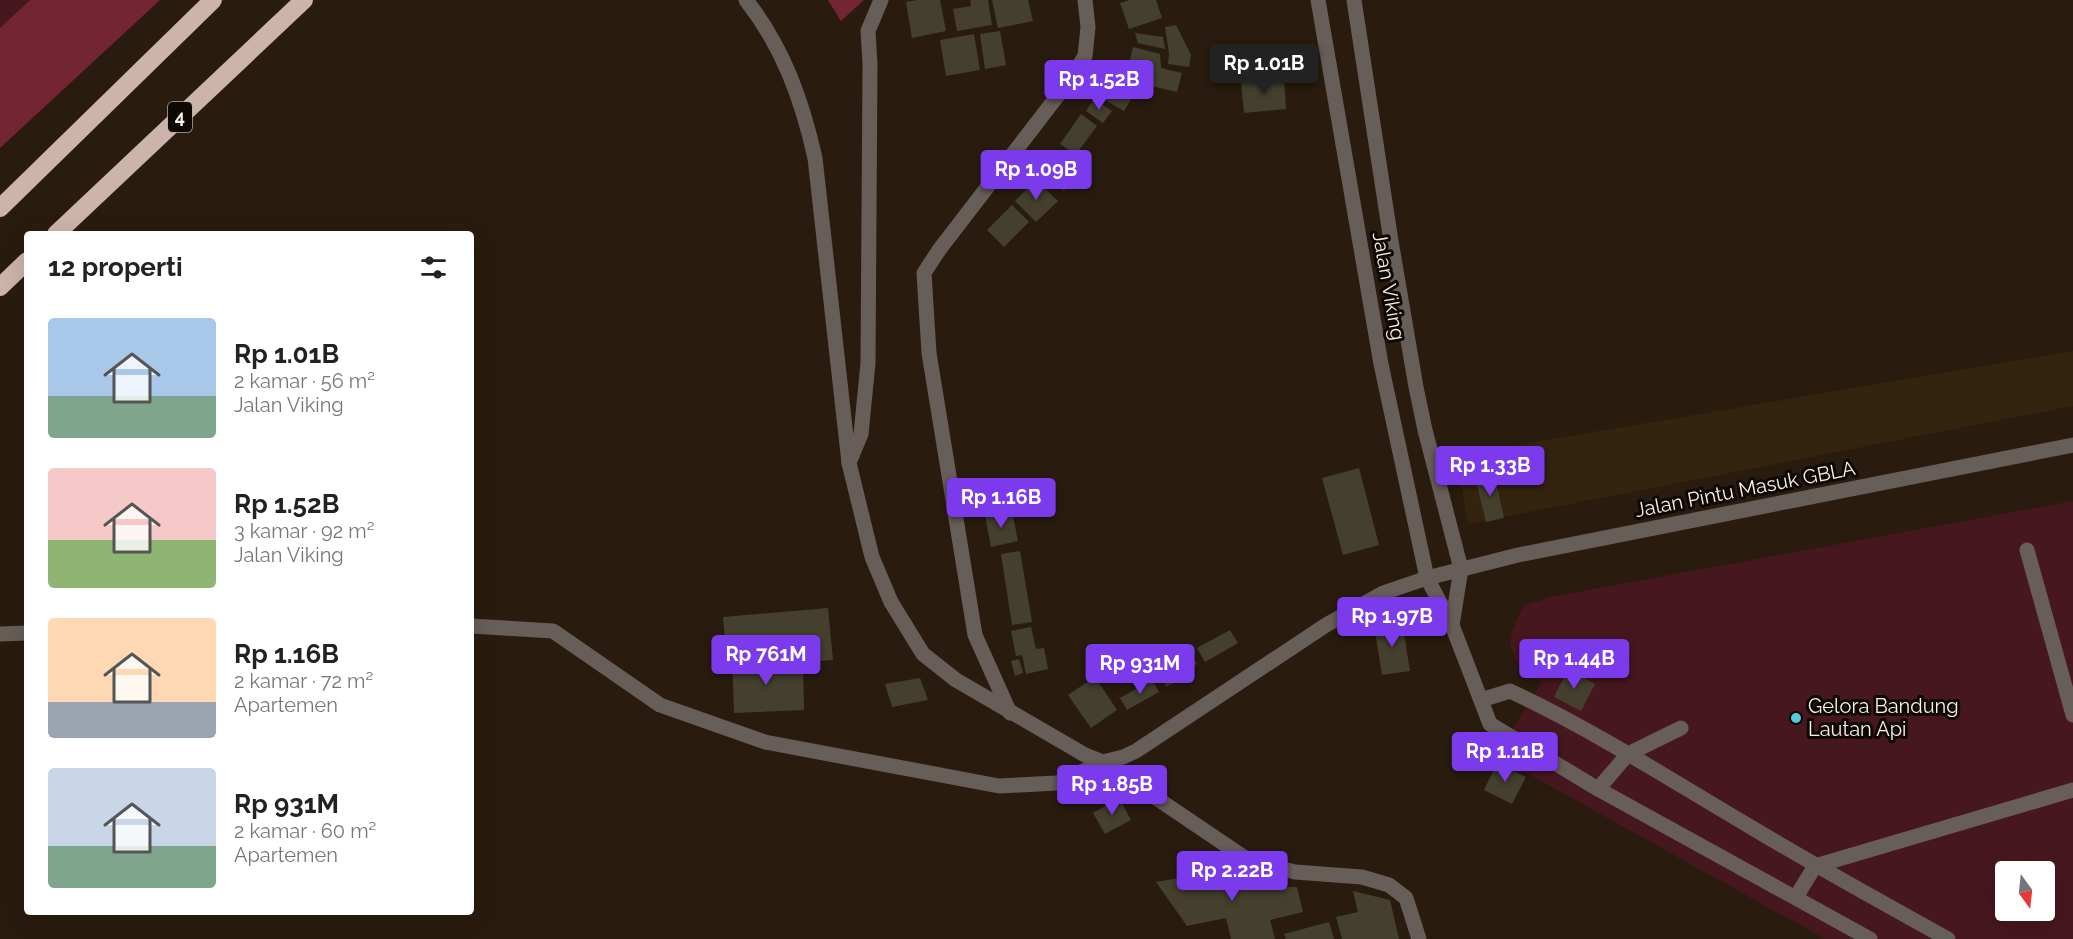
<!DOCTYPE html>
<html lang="id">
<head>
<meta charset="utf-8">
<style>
  :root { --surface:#fff; --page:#f6f6f6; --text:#222; --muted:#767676; --accent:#7c3aed }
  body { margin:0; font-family:Raleway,sans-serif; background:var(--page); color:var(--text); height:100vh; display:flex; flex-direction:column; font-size:22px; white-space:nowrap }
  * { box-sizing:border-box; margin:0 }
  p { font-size:20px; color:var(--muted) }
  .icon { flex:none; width:33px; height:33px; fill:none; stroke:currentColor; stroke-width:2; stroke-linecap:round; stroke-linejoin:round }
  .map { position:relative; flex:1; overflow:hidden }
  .drawer { position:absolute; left:24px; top:231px; width:450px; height:684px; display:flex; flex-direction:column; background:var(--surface); border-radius:6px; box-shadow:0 6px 24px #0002 }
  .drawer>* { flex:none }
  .needle { width:39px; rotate:165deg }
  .fabs { position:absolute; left:1995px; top:861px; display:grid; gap:12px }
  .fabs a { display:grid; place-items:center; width:60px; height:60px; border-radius:6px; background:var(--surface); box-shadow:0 6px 24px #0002; font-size:30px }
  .price { position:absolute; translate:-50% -51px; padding:0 14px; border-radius:6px; background:var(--accent); color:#fff; font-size:20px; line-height:39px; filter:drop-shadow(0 2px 3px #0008) }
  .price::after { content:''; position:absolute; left:50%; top:36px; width:18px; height:14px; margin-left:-9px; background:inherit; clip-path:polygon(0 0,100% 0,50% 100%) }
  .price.active { background:#222; color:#fff }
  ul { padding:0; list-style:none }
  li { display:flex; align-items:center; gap:18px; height:150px; padding:0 24px }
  li span { display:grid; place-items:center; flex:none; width:168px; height:120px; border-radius:6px; color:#555 }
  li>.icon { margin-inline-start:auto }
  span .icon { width:72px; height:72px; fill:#fffc; stroke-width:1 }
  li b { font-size:26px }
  h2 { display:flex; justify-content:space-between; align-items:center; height:72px; padding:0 24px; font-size:26px }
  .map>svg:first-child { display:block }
  .built { fill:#34230f }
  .green { fill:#46171f; fill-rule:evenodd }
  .forest { fill:#732533 }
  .building { fill:#44402d }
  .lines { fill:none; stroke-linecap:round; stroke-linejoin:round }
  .minor { stroke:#675d59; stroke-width:15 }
  .highway { stroke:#cdb4ab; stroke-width:18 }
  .poi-dot { fill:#53cbdb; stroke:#0d0804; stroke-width:2 }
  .labels { text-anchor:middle; stroke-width:6; stroke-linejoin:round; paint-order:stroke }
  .shield { fill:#0d0804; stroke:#b2aaa3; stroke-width:1.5 }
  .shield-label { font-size:18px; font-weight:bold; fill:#f9f0e7 }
  .street-label { font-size:20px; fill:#f9f0e7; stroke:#0d0804 }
  .poi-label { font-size:20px; fill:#f9f0e7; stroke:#0d0804; text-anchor:start }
</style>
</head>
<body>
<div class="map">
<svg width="2073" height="939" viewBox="0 0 2073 939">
  <rect width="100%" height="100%" fill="#291c0e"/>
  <!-- built -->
  <polygon class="built" points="2073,351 2073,406 1468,524 1456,455"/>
  <!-- green -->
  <g class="green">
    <polygon points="0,0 30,0 0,28"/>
    <path d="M2073,501v438h-248l-329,-183 46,-74c-36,-24 -40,-39 -17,-77l30,-9zM2006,872h38v38h-38z"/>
  </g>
  <!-- forest -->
  <g class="forest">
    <polygon points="30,0 160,0 0,148 0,28"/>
    <polygon points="828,0 864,0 841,21"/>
  </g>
  <!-- building -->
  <g class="building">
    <polygon points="917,0 940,0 946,31 912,38 906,2"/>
    <polygon points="970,0 988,0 992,25 957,31 953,9 971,6"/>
    <polygon points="992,0 1028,0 1033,21 998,28"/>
    <polygon points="1130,0 1156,0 1162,18 1129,29 1120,3"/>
    <polygon points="1176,25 1191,55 1189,67 1168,64 1169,53 1165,27"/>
    <polygon points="1000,31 1006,65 985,69 980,34"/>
    <polygon points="1135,33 1163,37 1165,49 1138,43"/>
    <polygon points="974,34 980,70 946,76 940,40"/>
    <polygon points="1133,47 1160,54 1161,68 1182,73 1177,92 1125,80"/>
    <polygon points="1284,78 1286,109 1244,113 1241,82"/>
    <polygon points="1110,79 1135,93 1124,111 1100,97"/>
    <polygon points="1094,99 1112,111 1103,123 1086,111"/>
    <polygon points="1081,114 1097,126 1076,154 1060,144"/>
    <polygon points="1060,157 1080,172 1064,191 1045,177"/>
    <polygon points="1036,180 1058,201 1036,222 1015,201"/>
    <polygon points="1012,205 1029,222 1004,247 987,230"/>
    <polygon points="1359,468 1379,545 1343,555 1322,478"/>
    <polygon points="1494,473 1504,518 1486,522 1475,477"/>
    <polygon points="1012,511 1018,541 991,547 985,516"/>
    <polygon points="1020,551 1032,622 1012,625 1001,554"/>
    <polygon points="828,608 833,660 774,665 772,648 726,652 723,617"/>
    <polygon points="1402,621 1410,671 1382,675 1374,625"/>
    <polygon points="1031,627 1036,649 1044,648 1048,669 1026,674 1022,655 1016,656 1011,631"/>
    <polygon points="1230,630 1238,643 1205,662 1197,648"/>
    <polygon points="761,655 765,667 803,666 804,710 734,713 732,656"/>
    <polygon points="1192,655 1197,664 1186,670 1188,676 1166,687 1159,672"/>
    <polygon points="1019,659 1023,673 1015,676 1011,661"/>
    <polygon points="1568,669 1595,684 1581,711 1554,697"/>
    <polygon points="1095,677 1117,710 1091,728 1068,695"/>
    <polygon points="920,678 928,700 892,707 885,684"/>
    <polygon points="1152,680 1159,692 1127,710 1120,698"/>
    <polygon points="1497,763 1526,777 1512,804 1484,790"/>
    <polygon points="1119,798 1131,820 1105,834 1093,813"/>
    <polygon points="1236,868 1271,887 1297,887 1303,912 1270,920 1275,939 1231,939 1226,918 1187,926 1156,882"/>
    <polygon points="1353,891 1390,900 1399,939 1342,939 1336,917 1358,912"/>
    <polygon points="1329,922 1334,939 1286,939 1284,934"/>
  </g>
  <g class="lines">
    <!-- minor -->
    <g class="minor">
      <path d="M746,0c37,47 56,100 69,158l34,305 23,94 19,45 32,52 33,26 129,75 18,7 145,98 47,12 67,5 27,8 17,13 13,41"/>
      <polyline points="1318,0 1381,364 1427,578 1452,625 1490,724 1598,789 1870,939"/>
      <polyline points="1354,0 1391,241 1416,387 1425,430 1461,569 1452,625"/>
      <polyline points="849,463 861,434 868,363 870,64 868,31 881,0"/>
      <polyline points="2027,550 2073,715"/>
      <polyline points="471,626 553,631 660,705 765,742 999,786 1057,783 1103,762 1123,757 1136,751 1326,625 1383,593 1427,578 1518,555 2073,445"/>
      <polyline points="0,634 27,633"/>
      <path d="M1481,700l29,-9c83,39 161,89 239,135 65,39 132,76 199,113"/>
      <polyline points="1010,713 975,635 929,353 924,273 939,250 1069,81 1085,56 1088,27 1085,0"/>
      <polyline points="1598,789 1628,754 1681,728"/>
      <polyline points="1796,897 1815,866 2073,790"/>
    </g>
    <!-- highway -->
    <g class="highway">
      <polyline points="0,208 213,0"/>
      <polyline points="56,234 304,0"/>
      <polyline points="0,287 27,261"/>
    </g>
  </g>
  <!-- markers -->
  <circle class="poi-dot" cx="1796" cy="718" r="6"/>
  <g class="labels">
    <!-- shield labels -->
    <rect class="shield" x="168" y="102" width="24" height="30" rx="4.5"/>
    <g class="shield-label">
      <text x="180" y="123">4</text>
    </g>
    <!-- street labels -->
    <g class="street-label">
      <text transform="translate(1389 286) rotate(80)" y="7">Jalan Viking</text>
      <text transform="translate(1745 489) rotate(-11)" y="7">Jalan Pintu Masuk GBLA</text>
    </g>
    <!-- poi labels -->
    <g class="poi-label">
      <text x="1808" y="713">Gelora Bandung<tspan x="1808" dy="23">Lautan Api</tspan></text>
    </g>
  </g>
</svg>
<div class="fabs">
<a><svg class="needle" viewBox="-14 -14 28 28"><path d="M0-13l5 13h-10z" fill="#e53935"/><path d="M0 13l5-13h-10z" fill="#767676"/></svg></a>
</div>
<b class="price active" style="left:1264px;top:95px">Rp 1.01B</b>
<b class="price" style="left:1099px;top:111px">Rp 1.52B</b>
<b class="price" style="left:1036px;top:201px">Rp 1.09B</b>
<b class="price" style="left:1490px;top:497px">Rp 1.33B</b>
<b class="price" style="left:1001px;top:529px">Rp 1.16B</b>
<b class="price" style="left:1392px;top:648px">Rp 1.97B</b>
<b class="price" style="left:766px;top:686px">Rp 761M</b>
<b class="price" style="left:1574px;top:690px">Rp 1.44B</b>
<b class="price" style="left:1140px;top:695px">Rp 931M</b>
<b class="price" style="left:1505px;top:783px">Rp 1.11B</b>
<b class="price" style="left:1112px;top:816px">Rp 1.85B</b>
<b class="price" style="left:1232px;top:902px">Rp 2.22B</b>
<section class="drawer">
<h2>12 properti<svg class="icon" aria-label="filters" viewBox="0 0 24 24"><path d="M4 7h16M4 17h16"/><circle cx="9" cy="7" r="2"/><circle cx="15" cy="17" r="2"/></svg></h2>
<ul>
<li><span style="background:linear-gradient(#a9c7e8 65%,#7fa58c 0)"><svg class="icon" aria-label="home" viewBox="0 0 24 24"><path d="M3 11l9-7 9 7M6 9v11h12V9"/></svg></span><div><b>Rp 1.01B</b><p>2 kamar · 56 m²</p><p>Jalan Viking</p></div></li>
<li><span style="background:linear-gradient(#f6c9c9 60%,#8fb573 0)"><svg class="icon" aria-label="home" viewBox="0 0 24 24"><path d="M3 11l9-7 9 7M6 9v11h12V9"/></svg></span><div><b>Rp 1.52B</b><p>3 kamar · 92 m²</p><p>Jalan Viking</p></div></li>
<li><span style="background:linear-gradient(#ffd9b3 70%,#9aa5b1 0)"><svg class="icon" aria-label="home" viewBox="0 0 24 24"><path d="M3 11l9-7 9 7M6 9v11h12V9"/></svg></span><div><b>Rp 1.16B</b><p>2 kamar · 72 m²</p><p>Apartemen</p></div></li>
<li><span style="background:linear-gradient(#c9d6e8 65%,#7fa58c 0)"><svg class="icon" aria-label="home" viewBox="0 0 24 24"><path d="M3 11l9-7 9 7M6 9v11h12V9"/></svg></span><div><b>Rp 931M</b><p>2 kamar · 60 m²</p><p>Apartemen</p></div></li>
</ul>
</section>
</div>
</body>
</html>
